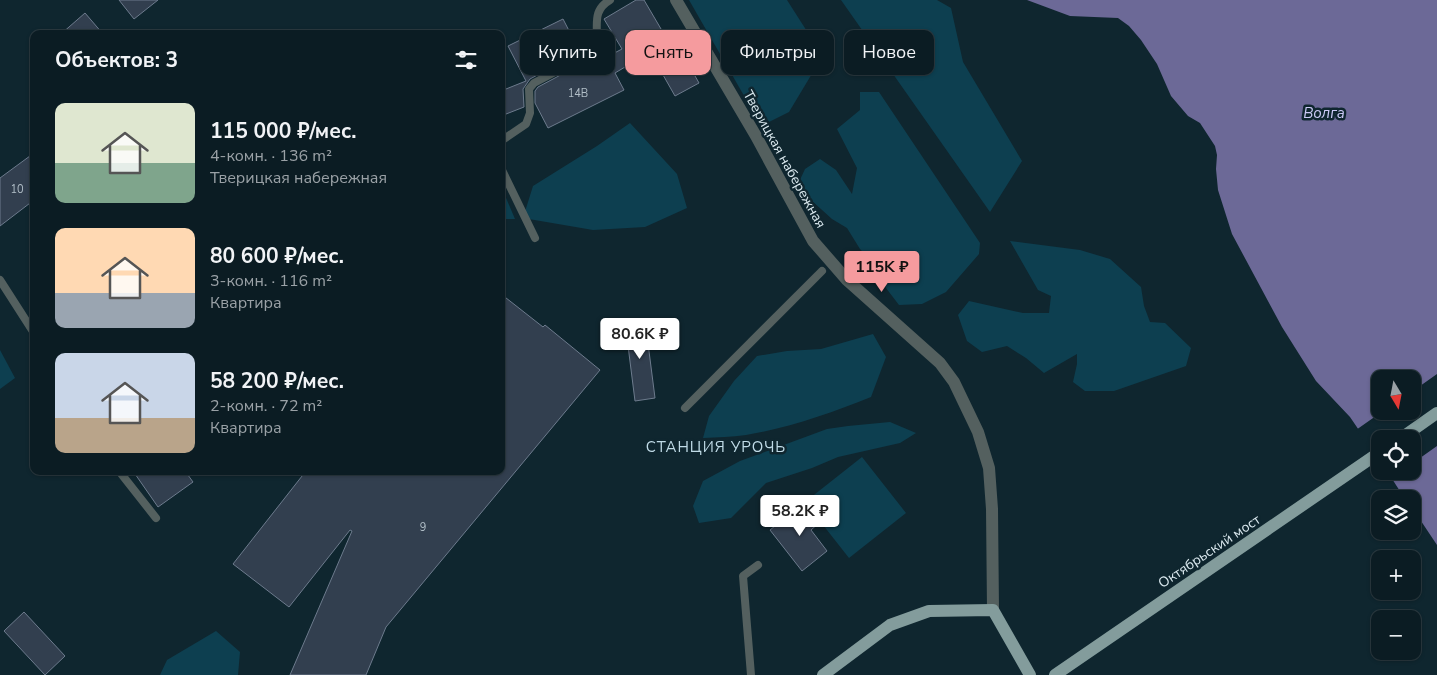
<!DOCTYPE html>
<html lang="ru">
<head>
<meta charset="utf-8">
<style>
  :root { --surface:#0b1c23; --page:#14252b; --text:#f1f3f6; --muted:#9aa1a6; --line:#2b3a41; --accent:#f59b9e }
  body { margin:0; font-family:"Nunito Sans",sans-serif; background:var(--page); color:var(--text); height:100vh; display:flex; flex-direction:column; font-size:19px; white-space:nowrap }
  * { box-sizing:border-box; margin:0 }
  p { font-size:16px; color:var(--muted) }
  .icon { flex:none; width:28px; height:28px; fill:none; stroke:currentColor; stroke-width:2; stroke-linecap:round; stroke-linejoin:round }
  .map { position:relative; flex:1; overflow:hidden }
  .details { position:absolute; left:30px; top:30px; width:475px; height:445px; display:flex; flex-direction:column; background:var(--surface); border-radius:10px; box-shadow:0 1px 4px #0004,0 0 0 1px var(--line) }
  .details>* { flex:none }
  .banner { position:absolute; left:520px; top:30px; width:475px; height:45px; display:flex; gap:10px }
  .needle { width:32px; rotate:170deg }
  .buttons { position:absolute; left:1371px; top:370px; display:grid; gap:10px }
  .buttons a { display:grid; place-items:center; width:50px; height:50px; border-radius:10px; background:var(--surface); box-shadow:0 1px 4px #0004,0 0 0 1px var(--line); font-size:25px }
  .price { position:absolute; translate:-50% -42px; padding:0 11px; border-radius:5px; background:#fff; color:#222; font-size:16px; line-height:32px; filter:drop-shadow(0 1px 2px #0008) }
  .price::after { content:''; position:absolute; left:50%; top:30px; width:15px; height:11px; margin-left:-8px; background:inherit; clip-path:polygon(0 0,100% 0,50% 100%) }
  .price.current { background:var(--accent); color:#111 }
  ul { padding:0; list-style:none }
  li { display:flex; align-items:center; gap:15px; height:125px; padding:0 25px }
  li span { display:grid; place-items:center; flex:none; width:140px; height:100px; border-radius:10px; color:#555 }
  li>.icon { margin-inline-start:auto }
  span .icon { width:60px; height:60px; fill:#fffc; stroke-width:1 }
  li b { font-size:21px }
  h2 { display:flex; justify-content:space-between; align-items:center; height:60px; padding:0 25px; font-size:21px }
  .pill { padding:0 18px; border-radius:10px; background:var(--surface); box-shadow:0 1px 4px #0004,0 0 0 1px var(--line); font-size:18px; line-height:45px }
  .pill.current { background:var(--accent); color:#111 }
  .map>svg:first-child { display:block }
  .green { fill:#0d3f50 }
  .water { fill:#6c6997; fill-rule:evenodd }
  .pier { fill:#0f262f }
  .building { fill:#323f4f; stroke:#6d7b8d }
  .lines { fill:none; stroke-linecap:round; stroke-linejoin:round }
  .service { stroke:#54605f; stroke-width:8 }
  .tertiary { stroke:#54605f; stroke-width:12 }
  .primary { stroke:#839c9c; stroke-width:12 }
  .labels { text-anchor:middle; stroke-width:5; stroke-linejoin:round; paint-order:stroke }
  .number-label { font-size:11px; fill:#b2bfc8 }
  .street-label { font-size:14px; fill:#dceaf0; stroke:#0f262f }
  .water-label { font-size:15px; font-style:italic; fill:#cccaf6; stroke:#0f262f }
  .neighbourhood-label { font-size:15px; letter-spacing:1px; fill:#c0dbe7; stroke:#0f262f }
</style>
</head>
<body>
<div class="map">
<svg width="1437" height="675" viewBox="0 0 1437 675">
  <rect width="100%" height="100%" fill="#0f262f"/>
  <!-- green -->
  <g class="green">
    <polygon points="689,0 787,0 817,47 813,72 789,112 769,122 743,94"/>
    <polygon points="841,0 937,0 951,8 963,62 1022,161 990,212"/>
    <polygon points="860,92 879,92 980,243 979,254 946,292 922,304 899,305 886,288 877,267 860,249 847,228 832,219 811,200 799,182 805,169 820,159 836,170 852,194 857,168 837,129 860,110"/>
    <polygon points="630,123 677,174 687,208 645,227 593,230 523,218 533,186 597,146"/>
    <polygon points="501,186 515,219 501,219"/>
    <polygon points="1010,241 1080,250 1110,259 1141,287 1144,306 1150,322 1165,323 1191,348 1186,366 1114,391 1085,391 1073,382 1077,364 1077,354 1044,373 1026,358 1007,346 982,352 967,341 958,315 969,301 1023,313 1049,313 1051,296 1038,290"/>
    <path d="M873,334l13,23 -15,40c-40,16 -82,31 -125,38 -14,2 -29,2 -43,3l6,-22 25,-35 23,-25 30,-5 34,-2z"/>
    <polygon points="0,350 15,378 0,389"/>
    <polygon points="890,422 916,433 900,443 838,457 812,468 766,483 731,518 699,523 693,506 703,481 740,461 827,429 848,426"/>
    <polygon points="862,457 906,513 849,558 805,502"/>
    <polygon points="216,631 240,652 238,675 160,675 167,660"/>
  </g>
  <!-- water -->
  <path class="water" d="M1027,0h410v545l-24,-36 -1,-10h-7l-18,-28h25v-32h-32v22l-30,-44 -34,-36 -34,-54 -50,-93 -14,-44 -2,-21 1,-14 -2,-9 -15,-23 -12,-7 -17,-20 -14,-32 -16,-24 -12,-14 -11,-8 -48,-2zM1380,379h32v32h-32z"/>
  <!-- pier -->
  <polygon class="pier" points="1437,374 1437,446 1413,463 1412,439 1380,439 1379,463 1356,430 1383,411 1412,411 1413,391"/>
  <!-- building -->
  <g class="building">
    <polygon points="119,0 158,0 134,19"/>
    <polygon points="636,0 644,0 681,63 686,60 699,83 675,96 650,52 615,73 624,90 548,128 535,103 535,91 538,87 585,62 588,67 622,49 604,19"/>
    <polygon points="85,13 103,34 61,34"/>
    <polygon points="563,19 580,52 530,79 523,89 524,107 501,116 501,91 526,81 508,46"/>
    <polygon points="34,153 34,200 0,226 0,178"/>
    <polygon points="501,294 543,327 545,325 600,370 386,627 366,675 290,675 352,531 350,530 289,607 233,564 306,471 501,471"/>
    <polygon points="645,320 655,398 635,401 625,322"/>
    <polygon points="133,471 185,471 193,482 158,507"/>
    <polygon points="805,502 820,522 811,530 827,551 802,571 770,530"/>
    <polygon points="24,612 65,656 45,675 4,631"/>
  </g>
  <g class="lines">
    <!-- service -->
    <g class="service">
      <path d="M501,141l25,-17 4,-11 -1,-24 5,-6 57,-30c14,-18 -5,-39 19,-53"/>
      <polyline points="501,168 535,238"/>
      <polyline points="0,280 34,333"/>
      <polyline points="685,408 822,271"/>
      <polyline points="119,471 156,518"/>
      <polyline points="751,675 743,576 758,565"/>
    </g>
    <!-- tertiary -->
    <polyline class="tertiary" points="676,0 756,136 813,241 847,280 940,363 954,382 978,432 989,468 992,509 993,610"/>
    <!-- primary -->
    <g class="primary">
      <polyline points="1400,439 1437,413"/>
      <polyline points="823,675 890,625 929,611 993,610 1030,675"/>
      <polyline points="1055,675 1380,452"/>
    </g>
  </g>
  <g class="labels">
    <!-- number labels -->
    <g class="number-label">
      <text x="578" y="97">14В</text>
      <text x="17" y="193">10</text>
      <text x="423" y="531">9</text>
    </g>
    <!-- street labels -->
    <g class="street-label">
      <text transform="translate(785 159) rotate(61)" y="5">Тверицкая набережная</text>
      <text transform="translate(1209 551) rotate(-34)" y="5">Октябрьский мост</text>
    </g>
    <!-- water labels -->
    <g class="water-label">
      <text x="1324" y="118">Волга</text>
    </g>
    <!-- neighbourhood labels -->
    <g class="neighbourhood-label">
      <text x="716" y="452">СТАНЦИЯ УРОЧЬ</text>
    </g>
  </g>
</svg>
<div class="buttons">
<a><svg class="needle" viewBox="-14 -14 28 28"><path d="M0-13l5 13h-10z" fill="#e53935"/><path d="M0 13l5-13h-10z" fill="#9aa1a6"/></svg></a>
<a><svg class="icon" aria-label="locate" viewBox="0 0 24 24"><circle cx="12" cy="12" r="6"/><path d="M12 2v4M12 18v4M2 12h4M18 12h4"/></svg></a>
<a><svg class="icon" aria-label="layers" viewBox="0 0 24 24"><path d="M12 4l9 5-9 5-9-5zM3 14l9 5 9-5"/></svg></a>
<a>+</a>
<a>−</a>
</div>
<b class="price current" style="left:882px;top:293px">115K ₽</b>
<b class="price" style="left:640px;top:360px">80.6K ₽</b>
<b class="price" style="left:800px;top:537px">58.2K ₽</b>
<div class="banner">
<a class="pill">Купить</a>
<a class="pill current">Снять</a>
<a class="pill">Фильтры</a>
<a class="pill">Новое</a>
</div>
<section class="details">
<h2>Объектов: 3<svg class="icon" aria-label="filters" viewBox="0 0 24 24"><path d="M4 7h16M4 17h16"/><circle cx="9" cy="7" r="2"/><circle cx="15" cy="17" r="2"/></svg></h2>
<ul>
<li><span style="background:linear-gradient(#dfe7d0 60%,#7fa58c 0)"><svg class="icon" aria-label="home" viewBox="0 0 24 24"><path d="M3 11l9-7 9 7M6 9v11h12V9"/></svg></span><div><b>115 000 ₽/мес.</b><p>4-комн. · 136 m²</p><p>Тверицкая набережная</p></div></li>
<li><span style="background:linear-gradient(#ffd9b3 65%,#9aa5b1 0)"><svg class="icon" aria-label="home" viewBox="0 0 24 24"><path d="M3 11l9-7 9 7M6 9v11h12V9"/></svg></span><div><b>80 600 ₽/мес.</b><p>3-комн. · 116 m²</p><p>Квартира</p></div></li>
<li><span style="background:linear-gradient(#c9d6e8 65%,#b9a48a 0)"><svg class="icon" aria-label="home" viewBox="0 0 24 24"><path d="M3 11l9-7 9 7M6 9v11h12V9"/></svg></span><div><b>58 200 ₽/мес.</b><p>2-комн. · 72 m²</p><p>Квартира</p></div></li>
</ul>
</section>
</div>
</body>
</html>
